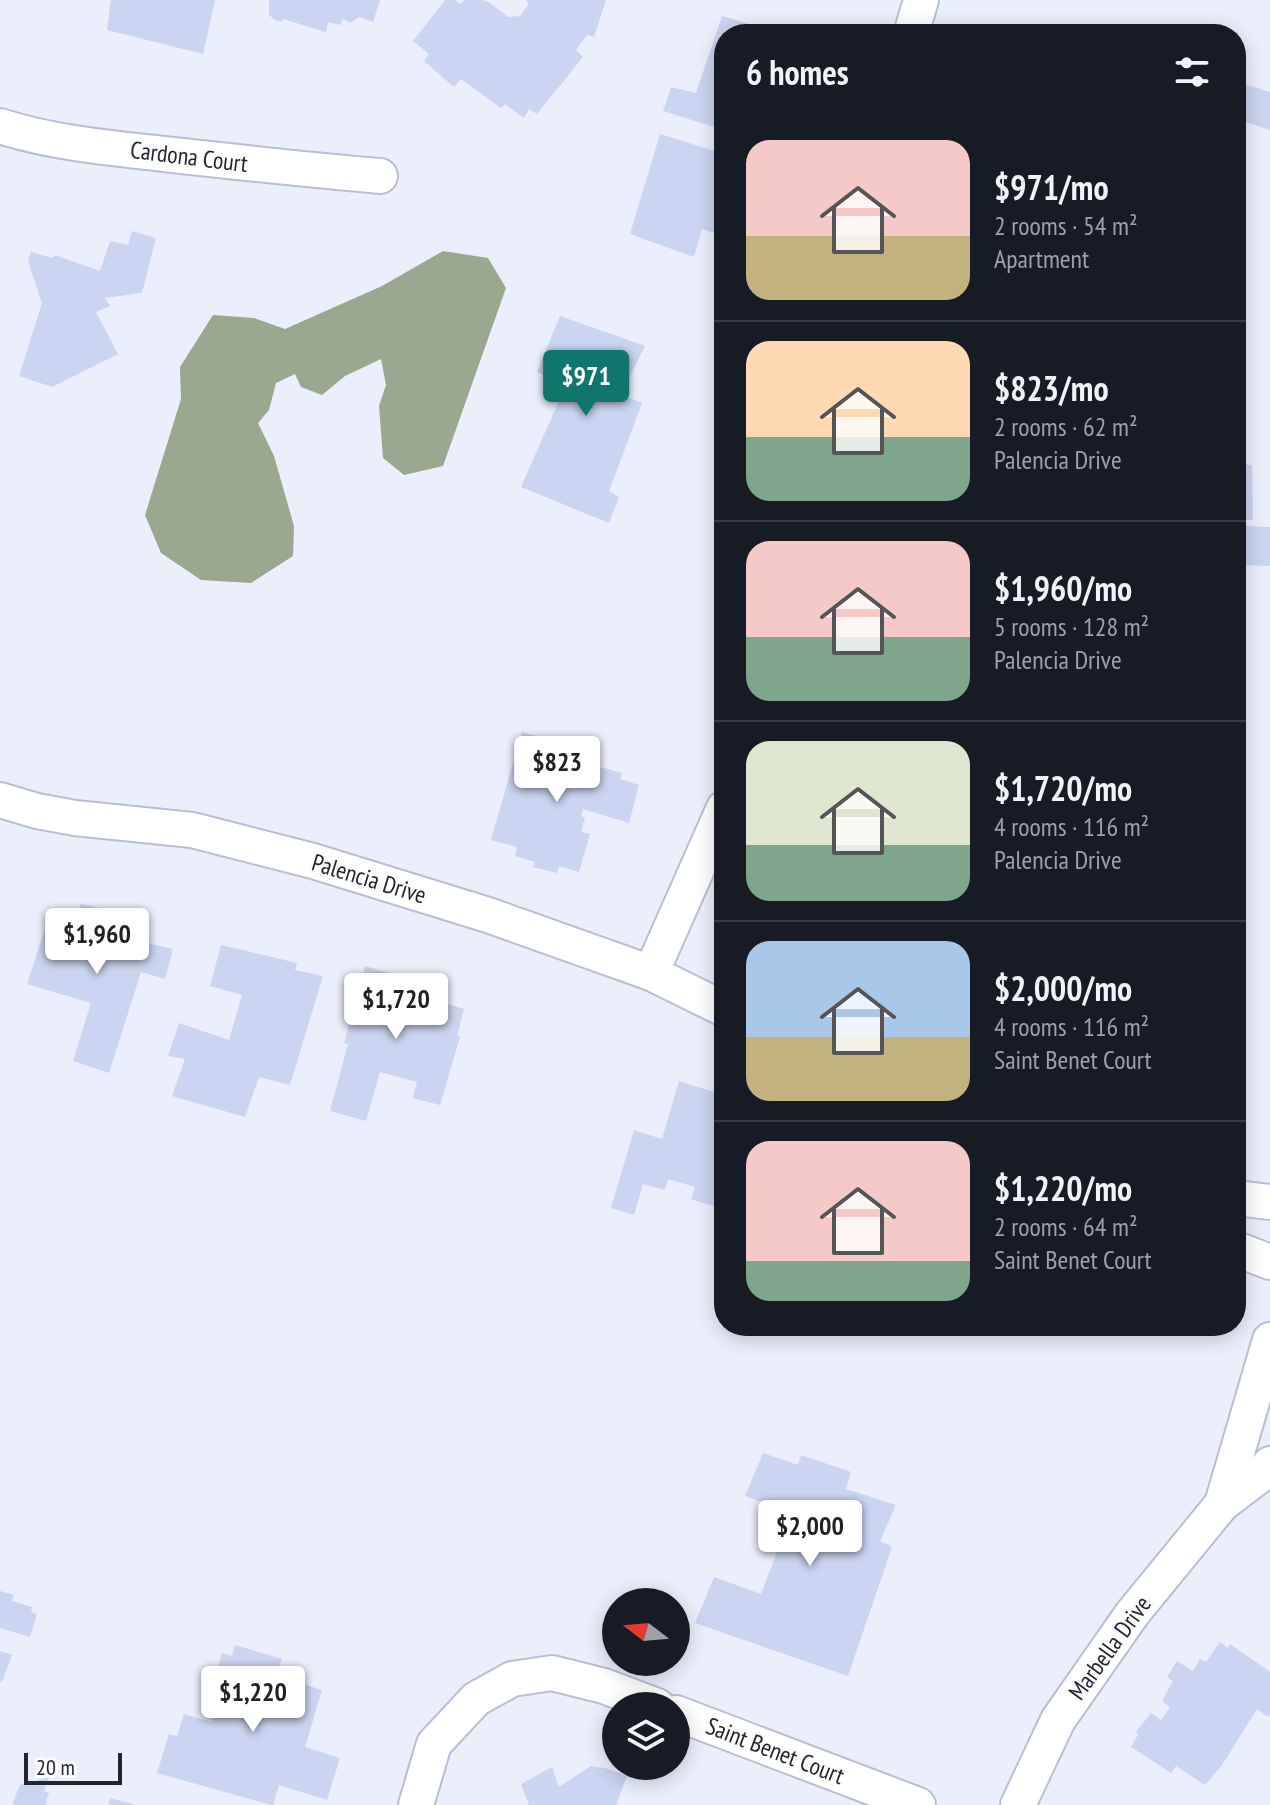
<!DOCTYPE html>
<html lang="en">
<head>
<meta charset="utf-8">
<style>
  :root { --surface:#171b24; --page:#242831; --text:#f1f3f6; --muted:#9ea1a6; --line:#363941; --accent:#0f766e }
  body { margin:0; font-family:"PT Sans Narrow",sans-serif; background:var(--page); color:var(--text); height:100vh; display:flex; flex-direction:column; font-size:30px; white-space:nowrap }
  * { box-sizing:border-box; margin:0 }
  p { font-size:26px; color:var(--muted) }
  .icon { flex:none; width:44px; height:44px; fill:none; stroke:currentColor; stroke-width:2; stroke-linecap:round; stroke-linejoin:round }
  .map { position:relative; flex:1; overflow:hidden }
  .sheet { position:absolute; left:714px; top:24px; width:532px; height:1312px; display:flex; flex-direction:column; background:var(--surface); border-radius:32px; box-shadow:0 4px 20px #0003 }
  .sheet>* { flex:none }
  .needle { width:52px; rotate:286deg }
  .tools { position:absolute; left:602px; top:1588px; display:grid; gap:16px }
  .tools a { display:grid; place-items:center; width:88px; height:88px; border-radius:50%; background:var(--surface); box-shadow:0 4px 20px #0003; font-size:40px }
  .scale { position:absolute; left:24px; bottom:20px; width:98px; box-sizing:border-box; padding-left:8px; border:4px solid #23262e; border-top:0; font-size:22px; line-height:28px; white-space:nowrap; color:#23262e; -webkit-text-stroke:6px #fcfdfc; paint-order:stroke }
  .price { position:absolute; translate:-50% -68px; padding:0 18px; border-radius:8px; background:#fff; color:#222; font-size:26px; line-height:52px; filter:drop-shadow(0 2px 4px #0008) }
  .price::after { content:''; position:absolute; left:50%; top:48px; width:24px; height:18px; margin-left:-12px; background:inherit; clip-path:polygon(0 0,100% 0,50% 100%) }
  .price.selected { background:var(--accent); color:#fff }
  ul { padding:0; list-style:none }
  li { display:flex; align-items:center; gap:24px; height:200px; padding:0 32px }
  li+li { border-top:2px solid var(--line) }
  li span { display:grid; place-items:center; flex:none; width:224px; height:160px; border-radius:24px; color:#555 }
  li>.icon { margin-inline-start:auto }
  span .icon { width:96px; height:96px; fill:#fffc; stroke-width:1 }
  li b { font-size:34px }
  h2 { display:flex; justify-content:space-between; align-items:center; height:96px; padding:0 32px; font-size:34px }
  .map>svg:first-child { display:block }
  .water { fill:#99a88e }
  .building { fill:#cbd4f0 }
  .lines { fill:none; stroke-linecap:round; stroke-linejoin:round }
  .minor-casing { stroke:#b8bfd4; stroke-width:38 }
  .minor { stroke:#fff; stroke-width:34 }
  .labels { text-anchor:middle; stroke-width:7; stroke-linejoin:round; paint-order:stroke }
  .street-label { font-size:24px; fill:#23262e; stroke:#fcfdfc }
</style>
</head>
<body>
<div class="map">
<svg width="1270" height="1805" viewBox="0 0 1270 1805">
  <rect width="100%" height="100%" fill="#ebeffc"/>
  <!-- water -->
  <polygon class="water" points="443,251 488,258 506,288 443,466 404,475 383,458 379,406 386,385 381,359 345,376 322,395 301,387 295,374 276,383 269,410 258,423 274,456 294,526 293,556 251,583 201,580 161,553 145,515 181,399 180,367 213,315 254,318 285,329 382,286"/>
  <!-- building -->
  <g class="building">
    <polygon points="111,0 215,0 203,54 107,30"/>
    <polygon points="269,0 380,0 373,22 359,17 350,23 343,19 340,25 328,22 326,32 283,19 282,22 275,20 269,15"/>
    <polygon points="445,0 454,0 461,4 465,0 482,0 486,2 487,1 508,17 520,16 528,5 527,0 606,0 594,37 587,35 576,50 583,57 537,114 529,109 524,118 505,104 501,108 461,79 454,87 424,61 429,54 413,41"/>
    <polygon points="722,16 779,33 724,34 724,130 663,111 671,87 696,93"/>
    <polygon points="1238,82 1270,92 1270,130 1236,119 1236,89"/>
    <polygon points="660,134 724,154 724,236 702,229 694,257 630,234"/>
    <polygon points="132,231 156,238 142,293 105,298 110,306 96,312 118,354 52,387 19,376 42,303 28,261 31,252 53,258 55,255 100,271 110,241 128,245"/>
    <polygon points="560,316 645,346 621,395 642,403 609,491 619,497 609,523 521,487 566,385 537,372"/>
    <polygon points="1236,464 1252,465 1253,520 1242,520 1242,526 1270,527 1270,566 1236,565"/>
    <polygon points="522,732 548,740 546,745 573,753 571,759 622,773 620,779 639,785 629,823 583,809 581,816 585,818 581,832 590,834 579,872 559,866 557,873 533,867 535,862 515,856 517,847 491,840"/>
    <polygon points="81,904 99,908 95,918 149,935 147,943 173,949 165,979 141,972 109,1073 73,1061 91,1003 27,984 49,916 75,924"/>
    <polygon points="221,945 297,963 295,970 323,976 290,1085 259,1077 245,1117 172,1096 185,1059 168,1056 179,1023 229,1040 242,995 210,986"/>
    <polygon points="365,966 441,988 438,1001 464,1009 457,1036 460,1037 440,1105 413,1098 417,1082 380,1072 366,1121 330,1111 348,1044 344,1043"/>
    <polygon points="679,1081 724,1095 724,1181 716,1207 691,1199 695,1187 668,1179 665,1190 643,1184 634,1215 611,1208 634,1130 662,1139"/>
    <polygon points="763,1453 798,1465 801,1455 851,1472 846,1489 896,1505 880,1541 892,1547 848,1676 695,1623 714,1577 761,1594 792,1513 745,1496"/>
    <polygon points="0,1591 14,1595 12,1601 32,1607 31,1612 37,1614 30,1637 0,1628"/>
    <polygon points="1220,1642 1228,1648 1230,1644 1270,1672 1270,1715 1268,1717 1257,1709 1222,1765 1205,1785 1176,1766 1171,1773 1131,1747 1138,1735 1136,1732 1151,1713 1161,1720 1170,1707 1162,1701 1173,1681 1167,1677 1177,1661 1193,1671 1200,1659 1206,1662"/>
    <polygon points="235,1645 282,1659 279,1667 305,1675 303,1684 322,1690 305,1747 340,1758 327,1800 279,1785 273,1805 271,1805 157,1773 169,1734 177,1736 184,1714 212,1722 222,1688 213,1686 222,1653 232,1656"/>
    <polygon points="0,1651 12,1655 2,1682 0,1681"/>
    <polygon points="591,1766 605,1768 627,1776 616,1805 529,1805 521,1784 552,1767 559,1787"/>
    <polygon points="49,1777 44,1791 49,1793 45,1805 12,1805 20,1785"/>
    <polygon points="110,1798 133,1804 133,1805 108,1805"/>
  </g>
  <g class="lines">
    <!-- minor casing -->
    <g class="minor-casing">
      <g id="minor">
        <polyline points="911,34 921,0"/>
        <path d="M0,126c52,17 110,22 164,28 72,8 144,16 216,22"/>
        <polyline points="0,800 37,811 75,818 192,830 313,861 488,915 651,973 724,1009"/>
        <polyline points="651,973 724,808"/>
        <polyline points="1236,1198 1270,1202"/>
        <polyline points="1236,1249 1270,1262"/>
        <polyline points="1222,1504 1270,1340"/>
        <polyline points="676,1713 918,1805"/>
        <polyline points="416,1805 434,1744 476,1699 512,1679 552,1673 604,1686 657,1706"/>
        <polyline points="1018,1805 1058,1720 1132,1614 1222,1504 1263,1473 1270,1464"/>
      </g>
    </g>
    <!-- minor -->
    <use href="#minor" class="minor"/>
  </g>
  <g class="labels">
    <!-- street labels -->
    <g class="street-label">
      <text transform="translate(189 157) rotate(7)" y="8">Cardona Court</text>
      <text transform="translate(369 879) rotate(17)" y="8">Palencia Drive</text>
      <text transform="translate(1110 1648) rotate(-54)" y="8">Marbella Drive</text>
      <text transform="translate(775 1751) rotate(21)" y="8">Saint Benet Court</text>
    </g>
  </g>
</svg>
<div class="tools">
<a><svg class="needle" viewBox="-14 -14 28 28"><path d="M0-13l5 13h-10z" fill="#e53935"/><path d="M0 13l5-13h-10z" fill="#9ea1a6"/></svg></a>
<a><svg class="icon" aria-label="layers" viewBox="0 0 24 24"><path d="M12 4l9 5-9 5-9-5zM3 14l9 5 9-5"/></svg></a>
</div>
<div class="scale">20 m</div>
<b class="price selected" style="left:586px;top:418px">$971</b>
<b class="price" style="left:557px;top:804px">$823</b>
<b class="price" style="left:97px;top:976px">$1,960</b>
<b class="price" style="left:396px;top:1041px">$1,720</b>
<b class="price" style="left:810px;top:1568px">$2,000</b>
<b class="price" style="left:253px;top:1734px">$1,220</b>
<section class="sheet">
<h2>6 homes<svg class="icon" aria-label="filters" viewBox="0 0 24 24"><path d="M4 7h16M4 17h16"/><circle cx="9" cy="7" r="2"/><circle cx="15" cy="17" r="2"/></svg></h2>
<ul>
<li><span style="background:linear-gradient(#f6c9c9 60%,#c2b280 0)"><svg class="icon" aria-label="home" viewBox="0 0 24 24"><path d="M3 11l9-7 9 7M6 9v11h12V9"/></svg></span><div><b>$971/mo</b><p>2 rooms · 54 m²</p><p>Apartment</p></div></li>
<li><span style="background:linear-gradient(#ffd9b3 60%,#7fa58c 0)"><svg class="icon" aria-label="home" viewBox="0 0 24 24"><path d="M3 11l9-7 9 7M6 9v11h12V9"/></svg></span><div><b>$823/mo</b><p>2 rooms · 62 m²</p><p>Palencia Drive</p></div></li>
<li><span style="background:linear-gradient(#f6c9c9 60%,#7fa58c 0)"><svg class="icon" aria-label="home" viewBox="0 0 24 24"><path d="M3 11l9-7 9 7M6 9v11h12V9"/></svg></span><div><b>$1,960/mo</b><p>5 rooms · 128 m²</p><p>Palencia Drive</p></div></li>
<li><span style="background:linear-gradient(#dfe7d0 65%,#7fa58c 0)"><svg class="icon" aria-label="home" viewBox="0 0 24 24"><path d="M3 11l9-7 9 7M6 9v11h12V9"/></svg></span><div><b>$1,720/mo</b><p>4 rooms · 116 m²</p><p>Palencia Drive</p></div></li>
<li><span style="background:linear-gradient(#a9c7e8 60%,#c2b280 0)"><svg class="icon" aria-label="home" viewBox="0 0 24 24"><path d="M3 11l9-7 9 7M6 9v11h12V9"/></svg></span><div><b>$2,000/mo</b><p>4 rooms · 116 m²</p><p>Saint Benet Court</p></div></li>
<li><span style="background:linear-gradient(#f6c9c9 75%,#7fa58c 0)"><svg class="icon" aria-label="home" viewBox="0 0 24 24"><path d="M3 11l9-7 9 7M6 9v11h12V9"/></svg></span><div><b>$1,220/mo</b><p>2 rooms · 64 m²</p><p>Saint Benet Court</p></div></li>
</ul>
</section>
</div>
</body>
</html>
